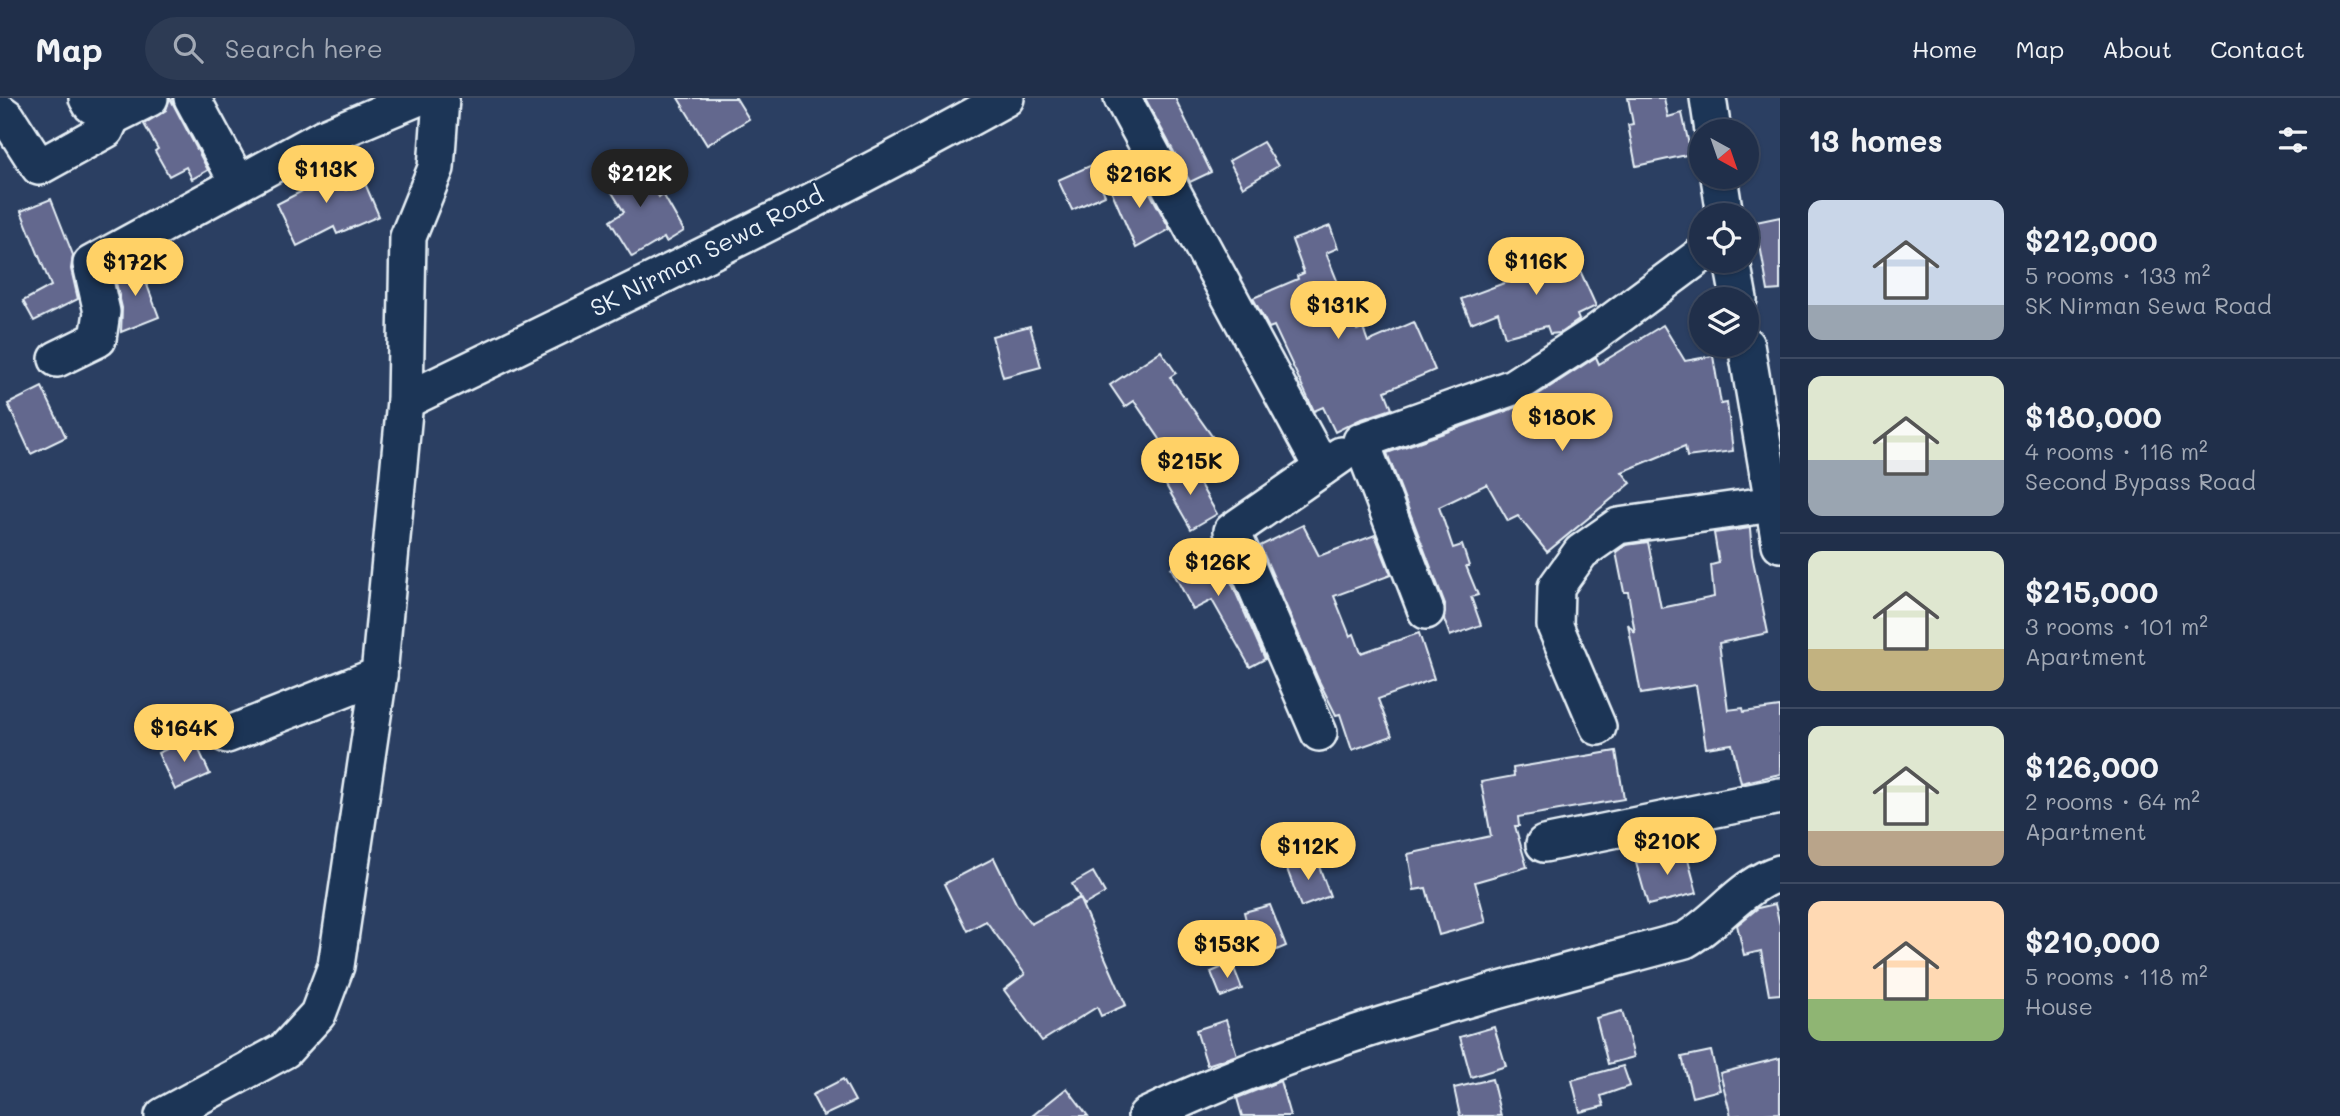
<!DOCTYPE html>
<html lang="en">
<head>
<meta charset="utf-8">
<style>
  :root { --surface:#202f4a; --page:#2d3b54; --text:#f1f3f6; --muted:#a2a9b5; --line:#3d4a62; --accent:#ffd166 }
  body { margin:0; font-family:Mali,sans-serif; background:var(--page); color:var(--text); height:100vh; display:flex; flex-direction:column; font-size:26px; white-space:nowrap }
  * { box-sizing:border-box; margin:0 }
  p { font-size:23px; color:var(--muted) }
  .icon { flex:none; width:38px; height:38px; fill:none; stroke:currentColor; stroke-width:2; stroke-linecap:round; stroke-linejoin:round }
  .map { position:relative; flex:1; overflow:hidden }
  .drawer { display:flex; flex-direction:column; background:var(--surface); width:560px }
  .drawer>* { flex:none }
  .needle { width:46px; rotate:140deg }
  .buttons { position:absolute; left:1689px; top:21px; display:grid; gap:14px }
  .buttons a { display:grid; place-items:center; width:70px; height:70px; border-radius:50%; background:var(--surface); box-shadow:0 2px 5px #0004,0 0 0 2px var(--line); font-size:35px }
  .price { position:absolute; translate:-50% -60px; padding:0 16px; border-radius:24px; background:var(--accent); color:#111; font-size:23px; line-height:46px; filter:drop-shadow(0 2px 4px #0008) }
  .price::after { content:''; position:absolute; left:50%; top:42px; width:21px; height:16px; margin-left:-10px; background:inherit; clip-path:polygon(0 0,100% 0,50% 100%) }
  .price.on { background:#222; color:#fff }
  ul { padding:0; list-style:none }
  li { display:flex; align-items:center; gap:21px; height:175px; padding:0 28px }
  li+li { border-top:2px solid var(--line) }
  li span { display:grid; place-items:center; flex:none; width:196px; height:140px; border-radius:14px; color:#555 }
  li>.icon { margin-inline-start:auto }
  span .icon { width:84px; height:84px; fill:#fffc; stroke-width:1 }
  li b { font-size:30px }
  h2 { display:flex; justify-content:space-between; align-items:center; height:84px; padding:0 28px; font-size:30px }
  header { display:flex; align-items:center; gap:42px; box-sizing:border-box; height:98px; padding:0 35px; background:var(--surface); border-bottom:2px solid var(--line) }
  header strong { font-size:33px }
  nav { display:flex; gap:38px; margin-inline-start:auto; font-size:24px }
  .search { width:490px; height:63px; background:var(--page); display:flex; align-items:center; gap:18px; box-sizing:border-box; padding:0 24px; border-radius:38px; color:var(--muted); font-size:26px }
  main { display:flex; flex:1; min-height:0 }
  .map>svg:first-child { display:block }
  .building { fill:#63688e; stroke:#e8f1f8; stroke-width:2 }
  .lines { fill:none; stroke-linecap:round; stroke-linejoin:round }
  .minor-casing { stroke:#e8f1f8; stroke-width:40 }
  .minor { stroke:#1d3557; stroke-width:35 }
  .labels { text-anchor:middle; stroke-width:5; stroke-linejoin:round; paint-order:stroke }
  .street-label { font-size:24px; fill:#e8f1f8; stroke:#1d3557 }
</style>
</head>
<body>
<header>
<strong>Map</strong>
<div class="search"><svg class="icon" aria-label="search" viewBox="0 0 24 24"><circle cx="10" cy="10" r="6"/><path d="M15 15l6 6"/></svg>Search here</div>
<nav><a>Home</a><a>Map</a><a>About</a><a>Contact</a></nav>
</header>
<main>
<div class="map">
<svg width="1780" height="1018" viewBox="0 0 1780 1018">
  <rect width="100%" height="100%" fill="#2b3f62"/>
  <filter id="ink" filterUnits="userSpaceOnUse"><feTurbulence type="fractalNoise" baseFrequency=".0143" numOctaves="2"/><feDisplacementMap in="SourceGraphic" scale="14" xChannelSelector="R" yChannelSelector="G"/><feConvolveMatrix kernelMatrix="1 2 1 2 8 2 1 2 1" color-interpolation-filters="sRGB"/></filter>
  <g filter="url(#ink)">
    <!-- building -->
    <g class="building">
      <polygon points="170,0 208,72 192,81 186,69 169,78 155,53 158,51 144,26 166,12"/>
      <polygon points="678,0 736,0 749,21 707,47"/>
      <polygon points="1145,0 1175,0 1211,74 1190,84"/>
      <polygon points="1628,0 1664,0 1668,19 1682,15 1691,56 1636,68 1628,27 1633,26"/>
      <polygon points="1263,44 1278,68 1243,89 1229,63"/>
      <polygon points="635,58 659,99 663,96 684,133 666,144 664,140 632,159 610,123 624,114 602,78"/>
      <polygon points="328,60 346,92 364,83 379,118 337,136 334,129 297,148 277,106 314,87 305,72"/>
      <polygon points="1092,67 1105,97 1072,112 1058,82"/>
      <polygon points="1139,75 1170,131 1136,150 1109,87"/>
      <polygon points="51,101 73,157 71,171 78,201 34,223 23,203 51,188 21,113"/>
      <polygon points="1780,119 1780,192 1768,193 1756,124"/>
      <polygon points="1330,128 1338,150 1326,155 1357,232 1363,230 1368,244 1414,224 1435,272 1385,293 1392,311 1359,322 1335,334 1323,309 1314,313 1274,228 1269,230 1253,200 1298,181 1297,178 1304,175 1292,142"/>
      <polygon points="1569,148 1596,208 1577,217 1579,222 1560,235 1550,236 1547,228 1505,239 1498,214 1471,225 1461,201 1526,177 1522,169"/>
      <polygon points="138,163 159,219 121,234 122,210 114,176"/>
      <polygon points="1663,227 1685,263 1713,258 1721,306 1727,305 1733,353 1687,359 1685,348 1622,374 1631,385 1547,454 1518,418 1508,423 1487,386 1439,409 1453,450 1462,447 1469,468 1466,468 1478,497 1471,499 1481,527 1450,538 1444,521 1445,506 1387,355 1520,308 1596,259 1599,266"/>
      <polygon points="1030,228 1041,269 1003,279 992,238"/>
      <polygon points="1161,253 1176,275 1170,279 1214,341 1177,366 1134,303 1125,309 1110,287"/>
      <polygon points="42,289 66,339 31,356 8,306"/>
      <polygon points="1189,367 1217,416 1191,431 1163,382"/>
      <polygon points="1303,427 1319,458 1375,437 1391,477 1334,498 1350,538 1354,536 1361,555 1419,535 1434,581 1378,601 1392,638 1352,652 1340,616 1336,617 1318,581 1260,448"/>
      <polygon points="1750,430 1752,457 1768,535 1719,545 1728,612 1743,610 1744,614 1780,609 1780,676 1741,685 1732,646 1706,650 1696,587 1641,596 1628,526 1635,535 1628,494 1624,494 1616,454 1626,447 1648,444 1661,510 1714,499 1711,467 1719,465 1714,435"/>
      <polygon points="1215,447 1265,561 1250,569 1212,502 1193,512 1171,470"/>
      <polygon points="193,639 210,676 175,692 158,655"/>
      <polygon points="1616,653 1624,701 1518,719 1519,728 1515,728 1527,769 1475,784 1486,824 1439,837 1426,790 1414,792 1408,756 1491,738 1481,684 1514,678 1513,670"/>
      <polygon points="1685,750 1697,795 1648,807 1636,765"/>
      <polygon points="994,760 1016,805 1031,826 1079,800 1126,907 1101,918 1097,909 1042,943 1004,892 1025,876 986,823 967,833 944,786"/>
      <polygon points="1316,760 1330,798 1301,809 1287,771"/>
      <polygon points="1093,774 1105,795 1084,807 1072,786"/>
      <polygon points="1775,806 1780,827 1780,896 1769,897 1761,853 1744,857 1737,827 1758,810"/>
      <polygon points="1270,807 1286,848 1255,861 1244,814"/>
      <polygon points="1232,865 1242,891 1221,899 1211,874"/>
      <polygon points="1622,913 1634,959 1608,966 1596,920"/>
      <polygon points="1226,922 1237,957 1207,967 1196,932"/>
      <polygon points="1494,929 1506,968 1471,979 1460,939"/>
      <polygon points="1711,953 1720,992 1692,999 1682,959"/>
      <polygon points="1780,960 1780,1015 1731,1018 1720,975"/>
      <polygon points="1623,968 1630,988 1601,998 1604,1008 1580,1014 1572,982"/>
      <polygon points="843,981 855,1003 823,1018 812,997"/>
      <polygon points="1492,981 1501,1018 1460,1018 1454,990"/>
      <polygon points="1280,983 1290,1018 1242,1018 1237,1000"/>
      <polygon points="1067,990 1088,1018 1032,1018"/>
    </g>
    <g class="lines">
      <!-- minor casing -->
      <g class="minor-casing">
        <g id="minor">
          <polyline points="87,0 91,7 112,19 150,0"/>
          <polyline points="192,0 238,85"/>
          <polyline points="1122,0 1322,370"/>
          <polyline points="1708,0 1713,33"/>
          <polyline points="0,14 7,19 39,69 106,32 112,19"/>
          <polyline points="1719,79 1725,117"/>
          <polyline points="1732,163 1739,201"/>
          <polyline points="1746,247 1780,446"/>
          <polyline points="57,261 98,241 102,214 91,166 322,40 417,0"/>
          <path d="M405,303c201,-98 405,-194 601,-303"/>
          <polyline points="1426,513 1361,343 1513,289 1592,238 1701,157"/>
          <polyline points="1598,629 1555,528 1556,489 1581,454 1618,428 1773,406"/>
          <polyline points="1319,635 1232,433 1341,357"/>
          <polyline points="227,637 379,577"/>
          <polyline points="1544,746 1780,698"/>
          <polyline points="163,1018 285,952 318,916 336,868 379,577 405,303 408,139 436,70 441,0"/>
          <path d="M1146,1018c171,-82 357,-127 539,-176 34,-19 57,-56 95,-67"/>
        </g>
      </g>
      <!-- minor -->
      <use href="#minor" class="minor"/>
    </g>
  </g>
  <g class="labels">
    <!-- street labels -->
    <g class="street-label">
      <text transform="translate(707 154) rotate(-27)" y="8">SK Nirman Sewa Road</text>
    </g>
  </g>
</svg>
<div class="buttons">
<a><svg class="needle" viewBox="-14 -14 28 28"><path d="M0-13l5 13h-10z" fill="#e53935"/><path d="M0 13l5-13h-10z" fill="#a2a9b5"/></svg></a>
<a><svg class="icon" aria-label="locate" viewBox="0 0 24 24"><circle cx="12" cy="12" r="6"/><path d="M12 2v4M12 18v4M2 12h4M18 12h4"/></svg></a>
<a><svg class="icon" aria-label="layers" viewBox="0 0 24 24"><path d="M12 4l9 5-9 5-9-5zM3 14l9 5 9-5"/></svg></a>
</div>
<b class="price" style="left:326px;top:107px">$113K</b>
<b class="price on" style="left:640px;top:111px">$212K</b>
<b class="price" style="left:1139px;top:112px">$216K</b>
<b class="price" style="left:1536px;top:199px">$116K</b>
<b class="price" style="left:135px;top:200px">$172K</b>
<b class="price" style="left:1338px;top:243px">$131K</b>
<b class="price" style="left:1562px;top:355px">$180K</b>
<b class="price" style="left:1190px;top:399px">$215K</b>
<b class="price" style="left:1218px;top:500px">$126K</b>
<b class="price" style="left:184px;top:666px">$164K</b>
<b class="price" style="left:1667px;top:779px">$210K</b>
<b class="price" style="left:1308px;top:784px">$112K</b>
<b class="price" style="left:1227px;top:882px">$153K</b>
</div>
<section class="drawer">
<h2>13 homes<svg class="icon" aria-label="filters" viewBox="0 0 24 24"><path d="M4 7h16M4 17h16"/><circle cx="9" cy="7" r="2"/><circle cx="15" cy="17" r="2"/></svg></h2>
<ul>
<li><span style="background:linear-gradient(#c9d6e8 75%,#9aa5b1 0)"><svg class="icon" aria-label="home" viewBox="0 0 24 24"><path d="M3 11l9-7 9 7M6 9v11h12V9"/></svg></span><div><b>$212,000</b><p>5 rooms · 133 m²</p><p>SK Nirman Sewa Road</p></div></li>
<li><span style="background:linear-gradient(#dfe7d0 60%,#9aa5b1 0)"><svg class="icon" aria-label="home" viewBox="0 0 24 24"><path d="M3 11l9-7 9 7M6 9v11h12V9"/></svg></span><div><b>$180,000</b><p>4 rooms · 116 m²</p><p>Second Bypass Road</p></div></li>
<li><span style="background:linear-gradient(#dfe7d0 70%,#c2b280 0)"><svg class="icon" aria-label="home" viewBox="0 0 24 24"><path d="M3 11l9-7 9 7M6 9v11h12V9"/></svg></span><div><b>$215,000</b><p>3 rooms · 101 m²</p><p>Apartment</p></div></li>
<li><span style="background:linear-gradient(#dfe7d0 75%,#b9a48a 0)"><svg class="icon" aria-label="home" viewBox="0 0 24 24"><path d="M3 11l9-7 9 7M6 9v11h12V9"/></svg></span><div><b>$126,000</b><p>2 rooms · 64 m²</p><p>Apartment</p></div></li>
<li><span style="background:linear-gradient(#ffd9b3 70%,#8fb573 0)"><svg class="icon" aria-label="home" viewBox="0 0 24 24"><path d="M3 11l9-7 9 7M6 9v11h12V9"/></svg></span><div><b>$210,000</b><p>5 rooms · 118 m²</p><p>House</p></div></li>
</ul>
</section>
</main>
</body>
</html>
